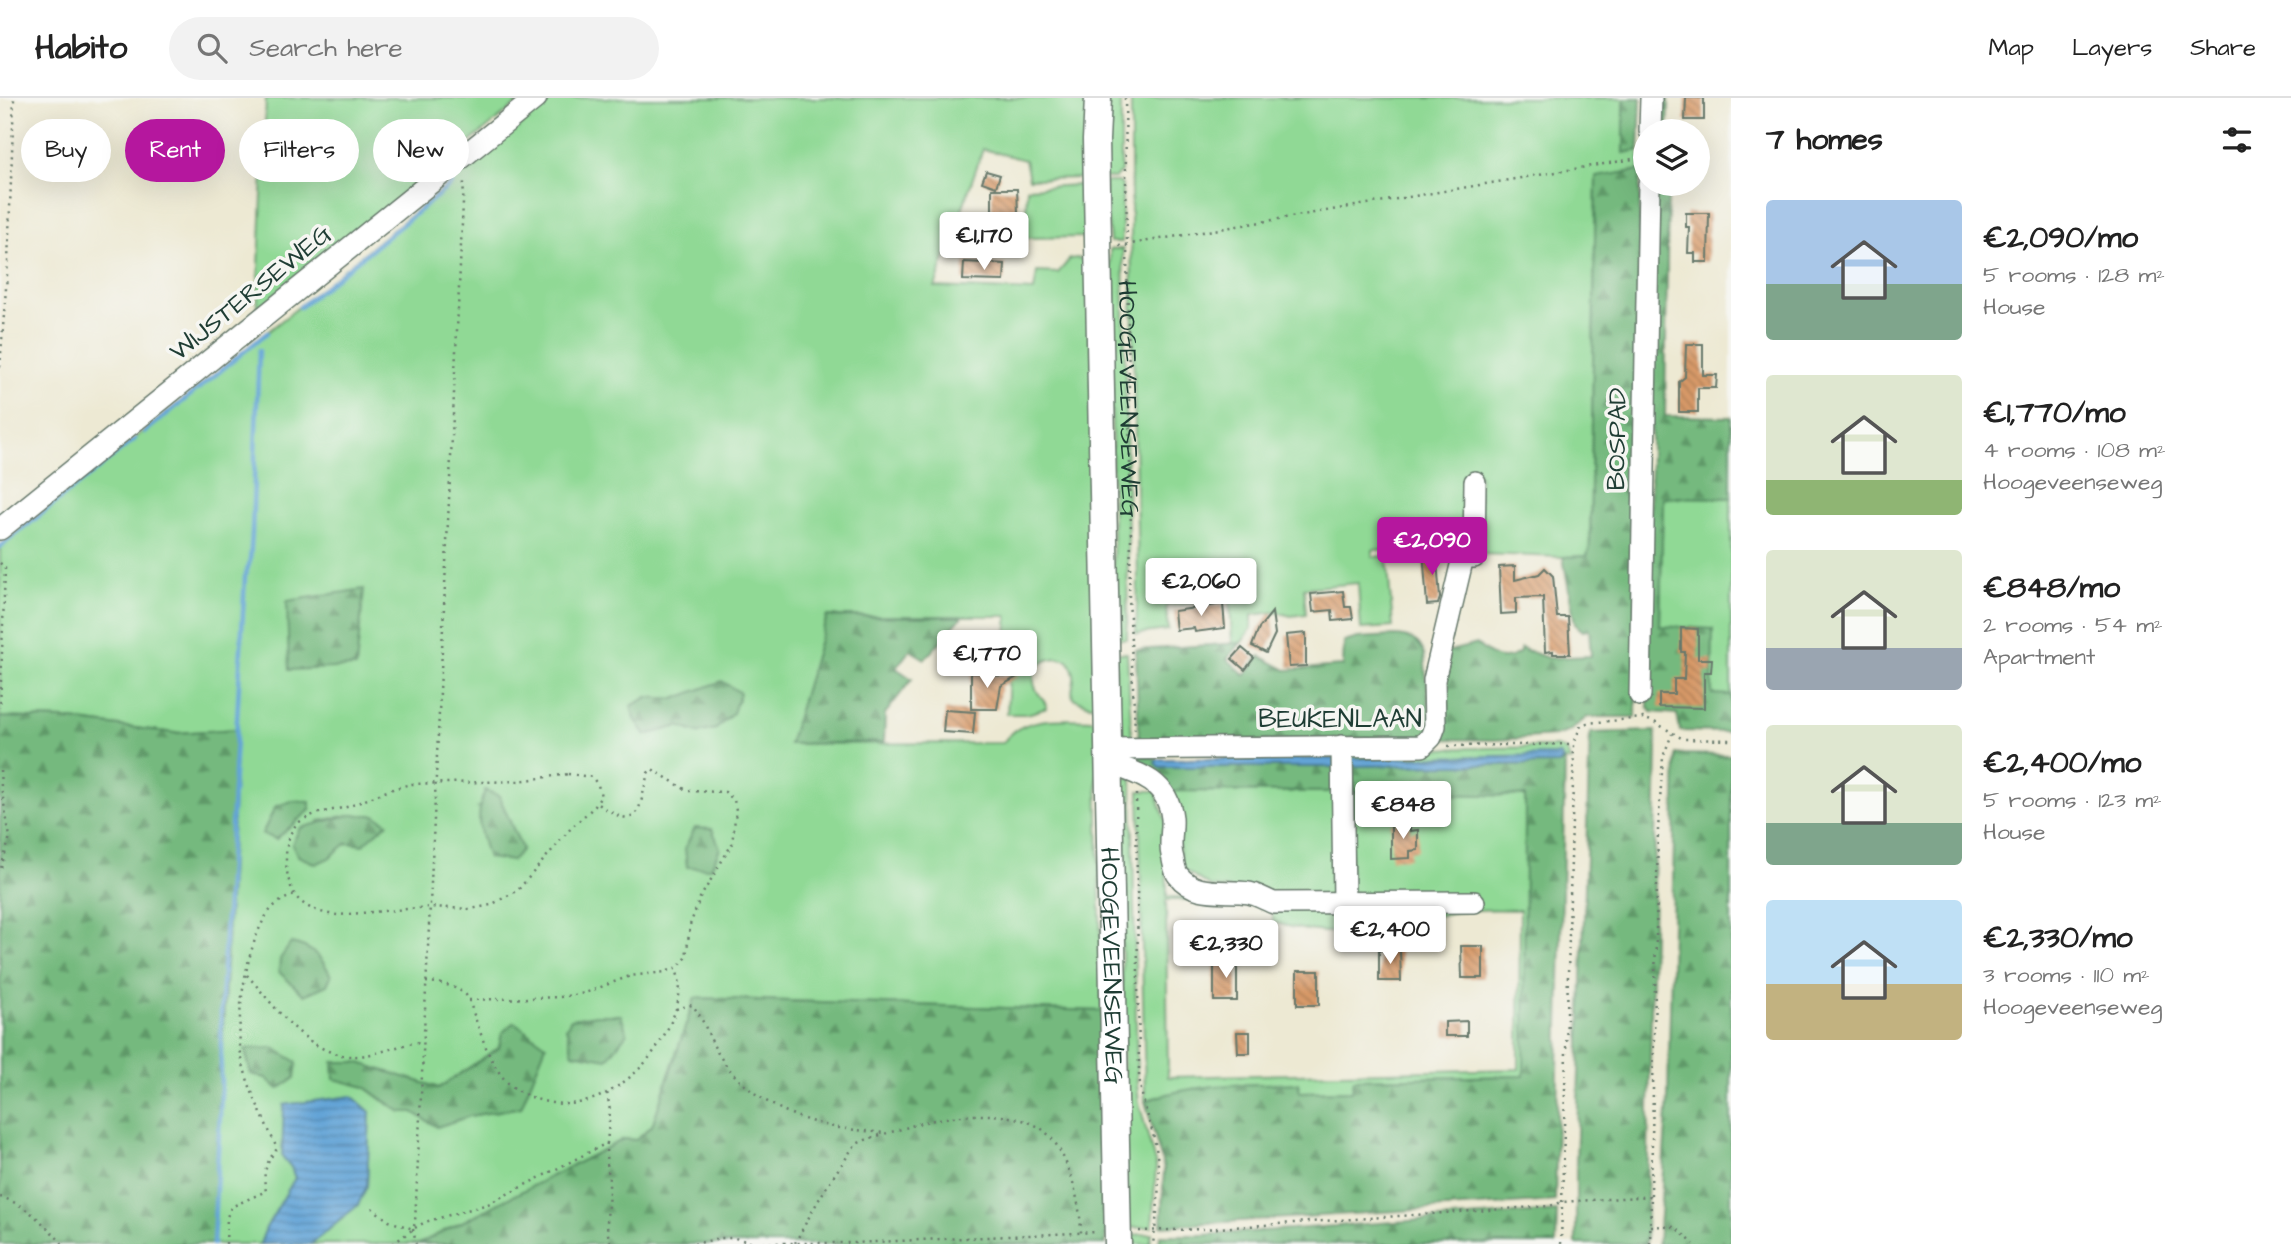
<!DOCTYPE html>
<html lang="en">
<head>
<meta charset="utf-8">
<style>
  :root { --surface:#fff; --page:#f2f2f2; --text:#222; --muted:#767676; --line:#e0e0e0; --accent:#b5179e }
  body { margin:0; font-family:"Architects Daughter",sans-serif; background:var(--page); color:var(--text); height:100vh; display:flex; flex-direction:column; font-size:26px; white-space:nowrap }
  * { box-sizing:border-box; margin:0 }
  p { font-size:23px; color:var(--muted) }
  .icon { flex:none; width:38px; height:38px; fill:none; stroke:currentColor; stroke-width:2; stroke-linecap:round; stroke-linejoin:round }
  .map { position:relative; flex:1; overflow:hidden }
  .drawer { display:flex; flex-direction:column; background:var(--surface); width:560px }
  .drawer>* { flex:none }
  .top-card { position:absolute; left:21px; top:21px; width:665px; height:63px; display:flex; gap:14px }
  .buttons { position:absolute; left:1633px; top:21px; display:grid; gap:14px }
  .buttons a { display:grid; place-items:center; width:77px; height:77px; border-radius:50%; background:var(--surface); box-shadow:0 7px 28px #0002; font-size:35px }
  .price { position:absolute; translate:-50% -60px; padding:0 16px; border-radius:7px; background:#fff; color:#222; font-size:23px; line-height:46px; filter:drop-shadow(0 2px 4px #0008) }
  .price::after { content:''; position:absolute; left:50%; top:42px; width:21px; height:16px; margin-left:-10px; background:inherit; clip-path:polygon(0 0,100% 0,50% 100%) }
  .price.current { background:var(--accent); color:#fff }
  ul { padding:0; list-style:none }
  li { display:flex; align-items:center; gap:21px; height:175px; padding:0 35px }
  li span { display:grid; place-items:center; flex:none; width:196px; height:140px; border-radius:7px; color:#555 }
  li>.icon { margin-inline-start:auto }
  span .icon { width:84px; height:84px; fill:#fffc; stroke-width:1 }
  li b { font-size:30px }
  h2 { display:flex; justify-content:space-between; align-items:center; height:84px; padding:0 35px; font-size:30px }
  .chip { padding:0 24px; border-radius:32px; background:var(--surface); box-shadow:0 7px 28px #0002; font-size:24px; line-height:63px }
  .chip.current { background:var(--accent); color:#fff }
  header { display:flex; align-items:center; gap:42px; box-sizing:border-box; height:98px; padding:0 35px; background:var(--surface); border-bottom:2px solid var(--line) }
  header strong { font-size:33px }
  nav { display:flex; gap:38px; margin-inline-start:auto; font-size:24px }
  .search { width:490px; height:63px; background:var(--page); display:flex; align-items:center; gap:18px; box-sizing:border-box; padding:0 24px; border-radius:38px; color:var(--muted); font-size:26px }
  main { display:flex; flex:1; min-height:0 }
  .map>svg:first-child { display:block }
  .grass { fill:#90d995; stroke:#588b64; stroke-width:2; fill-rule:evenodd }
  .forest { fill:url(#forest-firs); stroke:#4a7b59; stroke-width:2 }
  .water { fill:url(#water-rules); stroke:#417086; stroke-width:2 }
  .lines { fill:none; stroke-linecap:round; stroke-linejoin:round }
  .stream { stroke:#63a4d7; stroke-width:4.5 }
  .building { fill:url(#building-back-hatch) }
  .minor-casing { stroke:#67796c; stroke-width:24 }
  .major-casing { stroke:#67796c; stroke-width:29 }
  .path { stroke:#67796c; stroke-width:2.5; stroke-dasharray:2 5; stroke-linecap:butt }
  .minor { stroke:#fff; stroke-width:21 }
  .major { stroke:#fff; stroke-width:26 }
  .labels { text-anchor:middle; stroke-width:7; stroke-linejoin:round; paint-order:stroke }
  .street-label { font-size:26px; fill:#1f3d34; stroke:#f6f6f2 }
</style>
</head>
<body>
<header>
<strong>Habito</strong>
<div class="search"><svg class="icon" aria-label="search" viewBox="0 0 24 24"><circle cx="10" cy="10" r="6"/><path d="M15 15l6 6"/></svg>Search here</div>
<nav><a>Map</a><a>Layers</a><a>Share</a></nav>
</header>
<main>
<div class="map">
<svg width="1731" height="1146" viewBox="0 0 1731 1146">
  <defs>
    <pattern id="forest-firs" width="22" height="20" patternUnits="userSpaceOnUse" patternTransform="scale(1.75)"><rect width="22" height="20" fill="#74b97e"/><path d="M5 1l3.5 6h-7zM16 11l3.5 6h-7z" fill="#5f9868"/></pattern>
    <pattern id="water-rules" width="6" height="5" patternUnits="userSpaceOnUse" patternTransform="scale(1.75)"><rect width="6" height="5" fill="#63a4d7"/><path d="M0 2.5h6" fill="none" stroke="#5187af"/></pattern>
    <pattern id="building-back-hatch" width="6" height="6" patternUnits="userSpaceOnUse" patternTransform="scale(1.75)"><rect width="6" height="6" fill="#d79968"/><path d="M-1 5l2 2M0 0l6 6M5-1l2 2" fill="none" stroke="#ae7e56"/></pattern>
  </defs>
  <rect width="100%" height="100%" fill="#f6f6f2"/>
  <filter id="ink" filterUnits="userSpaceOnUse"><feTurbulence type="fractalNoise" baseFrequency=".0143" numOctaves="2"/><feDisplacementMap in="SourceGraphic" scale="14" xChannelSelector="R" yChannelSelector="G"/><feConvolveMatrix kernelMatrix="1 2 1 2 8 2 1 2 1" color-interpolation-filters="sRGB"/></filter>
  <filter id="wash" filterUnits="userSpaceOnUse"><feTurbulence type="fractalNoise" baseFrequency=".00686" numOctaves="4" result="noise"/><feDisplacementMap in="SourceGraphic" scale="28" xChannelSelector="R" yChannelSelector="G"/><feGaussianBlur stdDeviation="1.57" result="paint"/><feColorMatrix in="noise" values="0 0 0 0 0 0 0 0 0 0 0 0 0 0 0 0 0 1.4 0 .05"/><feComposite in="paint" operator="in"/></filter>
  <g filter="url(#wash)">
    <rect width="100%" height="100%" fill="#ede9d3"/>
    <!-- grass -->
    <g class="grass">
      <polygon points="266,0 524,0 257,217"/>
      <path d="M554,0h535l-4,80 -56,1 -4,-19 -42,-11 -48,138 99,4 3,-19 21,1 12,-14 7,-1 14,3 5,444h-7l-16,-7c-4,-16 8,-16 -5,-38 -19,-7 -42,7 -32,29 3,7 9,11 11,19l-20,6h-20l2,-39 -2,-59h-180l-37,128 213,-1c19,-29 62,-24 93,-23l6,291 -407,-13 -43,128 -16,14 -12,-1 -205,105h-108l32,-26 24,-31 3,-75 -18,-16 -67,9 -3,51 9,11 4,11 -29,50 -6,16h-47l24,-515 -62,4 -111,-14 -64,-2v-171l291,-233zM648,599l26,2 24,34 -19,-7zM499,698l8,22 -29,-10zM276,708l34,4 -34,29 -14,-5zM349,717h25l-34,32 -21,-26zM502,935l19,74 -51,9 -33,11 -24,-15 -25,-8 -23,-17 40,-10 34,11 60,-41zM245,951l21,29 -15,-4z"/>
      <polygon points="1105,0 1121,0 1121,74 1115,80 1104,80"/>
      <polygon points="1131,0 1624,0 1624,54 1639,52 1640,72 1596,80 1590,447 1587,458 1563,459 1480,456 1479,377 1462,377 1462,449 1373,452 1373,459 1387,458 1393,529 1361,531 1358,485 1304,490 1306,516 1291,518 1276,514 1252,517 1252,530 1241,545 1232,545 1230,502 1166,508 1168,532 1136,536 1138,481 1131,139"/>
      <polygon points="1104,84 1118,84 1122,87 1122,144 1110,144"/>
      <polygon points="1078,87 1085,88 1087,139 1025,140 1027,90"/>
      <polygon points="1110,151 1123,151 1128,442 1127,541 1114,541"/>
      <polygon points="1663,399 1731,400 1731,597 1712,597 1660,529"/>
      <polygon points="1115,555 1127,555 1132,646 1116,647"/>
      <polygon points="1558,649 1567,654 1570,663 1349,660 1351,652"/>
      <path d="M1349,668l5,26 171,4v280l-170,3 -2,12 -53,1 -2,-9 -145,15 -8,3 -6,-310h17l10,31 1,75 83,2 -84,1 2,177 351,-8 1,-159c-23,-1 -48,-1 -71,3 -12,2 -24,8 -37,11 -47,11 -93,13 -139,-2l-1,-12 87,-13 -8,-8z"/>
      <polygon points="1120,679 1132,680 1137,986 1139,1004 1156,1069 1152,1129 1125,1130"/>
      <polygon points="1334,686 1335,794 1324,800 1211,789 1182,770 1171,693 1331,694"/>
      <polygon points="1152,1136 1150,1146 1126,1146 1125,1137"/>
    </g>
    <!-- forest -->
    <g class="forest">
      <polygon points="1624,0 1641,0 1639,52 1624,55"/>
      <polygon points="1655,0 1669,0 1668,33 1654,33"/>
      <path d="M1640,72l-4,547h-49l-17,14 -15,5 -60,4 -59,-1 -3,-84 44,-11c13,13 26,19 42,9l2,-5 27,10 43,-2 -2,-27 -6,2 -8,-7 -12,-67 24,-1 3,-11 6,-368z"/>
      <polygon points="1654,86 1668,86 1665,318 1731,319 1731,400 1663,399 1660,528 1713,531 1712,596 1731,597 1731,634 1680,633 1677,616 1652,614 1648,609"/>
      <polygon points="364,491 356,569 289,572 287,503"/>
      <polygon points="827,518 962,519 925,561 910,552 896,570 912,581 885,616 884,644 789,646"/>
      <path d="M1395,538c15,1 25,4 29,18l7,72 -6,11 -286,7 -3,-94 105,-7 -14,16 18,16 15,-19 26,14 57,-4 1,-24 14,-4z"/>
      <polygon points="722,583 740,595 733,615 716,631 698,635 679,628 646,637 635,621 631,608 648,599 674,601"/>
      <polygon points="0,619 64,621 175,635 237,631 213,1146 0,1146"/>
      <polygon points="1655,633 1657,650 1646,1146 1576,1146 1576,1067 1590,635"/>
      <polygon points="1139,655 1158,661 1159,669 1335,669 1332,694 1171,693 1139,670"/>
      <polygon points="1676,656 1731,657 1731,1146 1658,1146 1668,999"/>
      <path d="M1565,663l-10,440 -394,25 3,-57 -19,-68c48,-19 103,-16 153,-18l2,9 52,-1 2,-12 170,-3 1,-280 -172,-4 -1,-26 207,-2z"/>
      <path d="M485,692l14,6 23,53 -10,12 -24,-3c-9,-26 -13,-42 -3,-68z"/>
      <polygon points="292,703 310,704 310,712 276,741 262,736 276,708"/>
      <polygon points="349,717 374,717 388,725 363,747 347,745 329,760 316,766 298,758 292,746 300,730"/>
      <polygon points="695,730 712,731 720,750 711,770 687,769 685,750"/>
      <path d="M291,845c21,4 31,14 40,33l-4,9 -23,10 -25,-23 1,-13z"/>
      <polygon points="695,900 1102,913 1106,1146 419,1146 624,1041 636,1042 652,1028"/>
      <polygon points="596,917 621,917 627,935 607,961 573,955 566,930 571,921"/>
      <polygon points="514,924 546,947 521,1009 470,1018 437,1029 413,1014 401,1014 365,989 334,981 333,964 357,964 439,990 499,950 502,935"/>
      <polygon points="274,950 297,964 295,980 278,991 266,980 251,976 245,951"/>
      <polygon points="1557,1113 1556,1146 1159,1146 1160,1137 1202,1137"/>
    </g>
    <!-- water -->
    <g class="water">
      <polygon points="1560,657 1563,661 1559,666 1349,668 1349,660"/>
      <polygon points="1336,660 1337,669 1159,669 1155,665 1158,661"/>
      <polygon points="352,998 370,1014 367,1088 358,1107 311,1146 260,1146 266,1130 295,1080 291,1069 282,1058 284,1007"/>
    </g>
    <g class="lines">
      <!-- stream -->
      <g class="stream">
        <polyline points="300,209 452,86"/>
        <polyline points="145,334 267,235"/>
        <polyline points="0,449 135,341"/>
        <polyline points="213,1146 221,997 221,910 245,478 250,463 252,435 259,252"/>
      </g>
    </g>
    <g id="blocks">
      <!-- building -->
      <g class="building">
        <polygon points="1686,0 1704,0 1704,22 1685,22"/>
        <polygon points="986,73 1000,77 996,89 982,84"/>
        <polygon points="992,91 1017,91 1019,139 972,139 971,125 992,125"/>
        <polygon points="1686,115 1709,115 1708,164 1695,164 1695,155 1688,155 1689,129 1686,129"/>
        <polygon points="964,164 1005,166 1004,183 963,182"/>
        <polygon points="1686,246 1703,246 1703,277 1717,277 1716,290 1698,290 1698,314 1679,314 1679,284 1685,279"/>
        <polygon points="1436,451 1440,500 1438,506 1427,507 1423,452"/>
        <polygon points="1515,468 1515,482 1539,476 1545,470 1553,478 1557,519 1568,519 1570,556 1553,556 1553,553 1545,554 1543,499 1516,500 1516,515 1501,516 1499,469"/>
        <polygon points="1343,493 1345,509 1351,509 1353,521 1333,523 1332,512 1313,514 1311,496"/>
        <polygon points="1223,506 1225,530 1195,534 1194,530 1176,532 1174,513"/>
        <polygon points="1272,514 1275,536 1266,555 1252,548 1259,530"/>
        <polygon points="1681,530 1698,531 1698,561 1712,561 1711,574 1704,574 1704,610 1659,609 1659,596 1674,596 1674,581 1684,581 1685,554 1681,554"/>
        <polygon points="1306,535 1306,568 1289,569 1286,537"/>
        <polygon points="1242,550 1254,560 1245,572 1232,561"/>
        <polygon points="971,575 989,575 989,577 1019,578 1001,588 997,611 971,611"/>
        <polygon points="945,612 975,614 973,636 943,634"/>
        <polygon points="1391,725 1410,725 1410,733 1418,732 1418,752 1410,753 1410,760 1391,761"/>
        <polygon points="1461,848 1483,848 1483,880 1462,880"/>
        <polygon points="1379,852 1400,852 1401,883 1379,883"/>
        <polygon points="1237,860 1237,903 1214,903 1214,861"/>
        <rect x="1297" y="873" width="22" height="34"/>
        <polygon points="1467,923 1467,938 1445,938 1445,924"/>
        <polygon points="1237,934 1250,934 1250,955 1238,955"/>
      </g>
    </g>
  </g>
  <g filter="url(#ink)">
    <use href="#blocks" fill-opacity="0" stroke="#67796c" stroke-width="2"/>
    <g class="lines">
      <!-- minor casing -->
      <g class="minor-casing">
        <g id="minor">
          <polyline points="1650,33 1651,0"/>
          <polyline points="0,431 536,0"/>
          <polyline points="1640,597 1649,86"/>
          <polyline points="1342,648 1344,804"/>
          <polyline points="1107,651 1422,648 1431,639 1435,628 1434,582 1463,459 1474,459 1475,384"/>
          <path d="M1108,665c30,10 60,18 64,55 1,12 -3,25 0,37 2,7 2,15 6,20 17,23 48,14 71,18 9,2 17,7 25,10l200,-1"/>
        </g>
      </g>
      <!-- major casing -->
      <g class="major-casing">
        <g id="major">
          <path id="s2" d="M1098,0l-2,42 22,1104"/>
        </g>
      </g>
      <!-- path -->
      <g class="path">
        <path id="s1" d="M1125,0l6,442 -2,56 6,135"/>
        <polyline points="1119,148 1645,59"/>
        <polyline points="0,269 8,164 14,0"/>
        <polyline points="0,465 5,470 0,610"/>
        <polyline points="1448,648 1574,646"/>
        <polyline points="0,672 1,689 10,739 0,773"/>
        <path d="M568,676l24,3 6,8 3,11 -6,10 -23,21 -54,63 -27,15 -20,4 -41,-2 -92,8c-15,-1 -35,-7 -43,-20 -11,-18 -13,-52 0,-69 2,-3 9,-7 13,-9 13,-6 29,-7 42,-11 21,-8 40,-18 62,-22l107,-3z"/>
        <path d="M1136,696l3,280c2,31 15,53 18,81 4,29 0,61 -4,89"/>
        <path d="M247,877c31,34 66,90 119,80 20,-3 37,-12 57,-13"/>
        <path d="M426,884c14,1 29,3 40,13 5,6 5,13 8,20 9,24 18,57 40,73 24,16 55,21 82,10 15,-6 32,-18 43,-29 20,-19 53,-73 36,-100"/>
        <path d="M469,902l91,-3 25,-4 45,-17 35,-4 13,-5 8,-9 4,-33 10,-27 32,-54 4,-34 -2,-10 -9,-8 -37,-1 -36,-22 -4,4c-10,37 -6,62 -51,30"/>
        <path d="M676,911l16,-4c14,16 17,36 29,53 27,40 72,62 118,70 15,2 29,3 44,5"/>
        <path d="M607,1045c-3,14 2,25 2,39 1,20 -6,44 2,62"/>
        <path d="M0,1099c26,7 45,28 63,47"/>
        <polyline points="372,1110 389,1123 413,1131 425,1124 488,1106 607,1045 610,1013 607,994"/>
        <polyline points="1651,1128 1675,1129 1694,1146"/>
        <polyline points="413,1131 416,1146"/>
        <polyline points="1139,1133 1203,1131 1550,1108 1562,1104 1652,1098"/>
        <path d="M795,1145c15,-28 30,-56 49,-82 4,-5 8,-14 13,-17 9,-6 39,-13 51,-17 35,-12 103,-21 135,3 25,19 38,73 38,103"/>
        <path d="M226,1146l1,-27 4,-10 35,-16c-4,-17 0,-29 11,-42 -13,-32 -30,-60 -36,-95 -6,-36 6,-118 31,-146 7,-7 14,-10 23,-13"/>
        <polyline points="393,1146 413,1131 415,1125 464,83"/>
        <polyline points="694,1146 720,1140 735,1140 753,1145 853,1145 1098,1134"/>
        <polyline points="1561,1146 1574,646 1580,629 1587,625 1643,620 1656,625 1683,641 1731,642"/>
        <polyline points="1650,1146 1658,732 1663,659 1672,636"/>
      </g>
      <!-- minor -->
      <use href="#minor" class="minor"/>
      <!-- major -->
      <use href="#major" class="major"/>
    </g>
  </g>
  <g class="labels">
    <!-- street labels -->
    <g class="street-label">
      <text transform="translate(250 194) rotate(-39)" y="9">WIJSTERSEWEG</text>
      <text dy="9" stroke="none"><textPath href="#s1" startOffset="301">HOOGEVEENSEWEG</textPath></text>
      <text transform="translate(1616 341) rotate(-89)" y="9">BOSPAD</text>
      <text x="1340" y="629">BEUKENLAAN</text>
      <text dy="9" stroke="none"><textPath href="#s2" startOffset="868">HOOGEVEENSEWEG</textPath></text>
    </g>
  </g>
</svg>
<div class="buttons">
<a><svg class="icon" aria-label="layers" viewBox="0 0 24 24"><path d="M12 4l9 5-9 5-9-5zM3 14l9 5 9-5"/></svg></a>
</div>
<b class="price" style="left:984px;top:174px">€1,170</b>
<b class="price current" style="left:1432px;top:479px">€2,090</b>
<b class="price" style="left:1201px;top:520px">€2,060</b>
<b class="price" style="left:987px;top:592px">€1,770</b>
<b class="price" style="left:1403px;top:743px">€848</b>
<b class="price" style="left:1390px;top:868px">€2,400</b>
<b class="price" style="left:1226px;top:882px">€2,330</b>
<div class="top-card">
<a class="chip">Buy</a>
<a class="chip current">Rent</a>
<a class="chip">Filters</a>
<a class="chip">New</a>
</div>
</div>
<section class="drawer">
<h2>7 homes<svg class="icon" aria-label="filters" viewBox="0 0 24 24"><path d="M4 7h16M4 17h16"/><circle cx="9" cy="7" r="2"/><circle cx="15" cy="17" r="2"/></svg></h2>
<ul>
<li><span style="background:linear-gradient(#a9c7e8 60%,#7fa58c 0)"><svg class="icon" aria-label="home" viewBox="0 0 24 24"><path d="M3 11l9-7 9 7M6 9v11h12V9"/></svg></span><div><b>€2,090/mo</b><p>5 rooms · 128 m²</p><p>House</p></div></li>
<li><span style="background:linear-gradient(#dfe7d0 75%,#8fb573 0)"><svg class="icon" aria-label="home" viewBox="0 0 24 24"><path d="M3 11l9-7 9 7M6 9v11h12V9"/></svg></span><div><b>€1,770/mo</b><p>4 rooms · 108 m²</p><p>Hoogeveenseweg</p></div></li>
<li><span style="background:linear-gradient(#dfe7d0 70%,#9aa5b1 0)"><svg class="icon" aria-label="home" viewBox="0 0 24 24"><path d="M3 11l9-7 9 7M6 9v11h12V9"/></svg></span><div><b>€848/mo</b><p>2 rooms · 54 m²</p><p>Apartment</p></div></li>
<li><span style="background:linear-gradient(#dfe7d0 70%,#7fa58c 0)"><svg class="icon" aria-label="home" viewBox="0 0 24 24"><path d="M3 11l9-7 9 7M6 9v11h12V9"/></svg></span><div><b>€2,400/mo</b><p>5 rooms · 123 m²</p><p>House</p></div></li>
<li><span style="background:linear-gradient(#bfe0f5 60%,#c2b280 0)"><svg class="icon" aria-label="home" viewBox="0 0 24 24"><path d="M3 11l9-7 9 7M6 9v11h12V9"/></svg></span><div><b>€2,330/mo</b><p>3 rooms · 110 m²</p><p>Hoogeveenseweg</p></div></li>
</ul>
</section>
</main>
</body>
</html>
